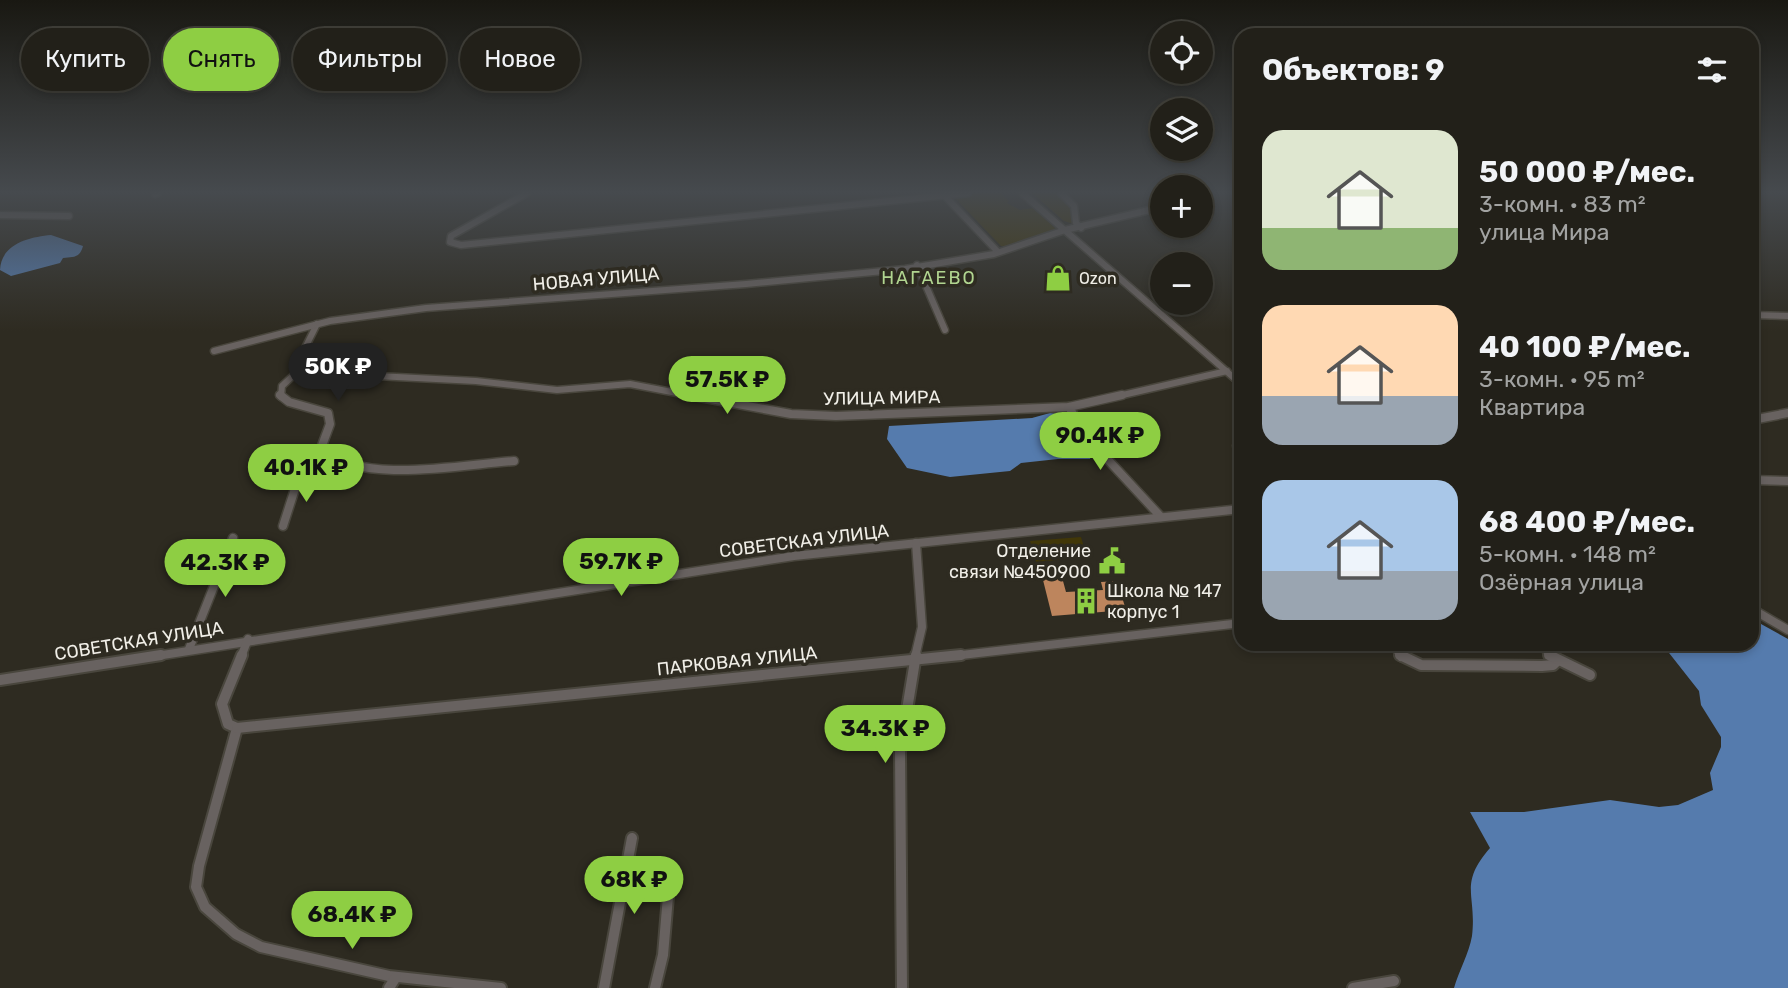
<!DOCTYPE html>
<html lang="ru">
<head>
<meta charset="utf-8">
<style>
  :root { --surface:#222019; --page:#2e2d26; --text:#f1f3f6; --muted:#a2a3a2; --line:#3f3e38; --accent:#8ece43 }
  body { margin:0; font-family:Rubik,sans-serif; background:var(--page); color:var(--text); height:100vh; display:flex; flex-direction:column; font-size:26px; white-space:nowrap }
  * { box-sizing:border-box; margin:0 }
  p { font-size:23px; color:var(--muted) }
  .icon { flex:none; width:38px; height:38px; fill:none; stroke:currentColor; stroke-width:2; stroke-linecap:round; stroke-linejoin:round }
  .map { position:relative; flex:1; overflow:hidden }
  .panel { position:absolute; left:1234px; top:28px; width:525px; height:623px; display:flex; flex-direction:column; background:var(--surface); border-radius:21px; box-shadow:0 4px 10px #0003,0 0 0 2px var(--line) }
  .panel>* { flex:none }
  .guide { position:absolute; left:21px; top:28px; width:665px; height:63px; display:flex; gap:14px }
  .buttons { position:absolute; left:1150px; top:21px; display:grid; gap:14px }
  .buttons a { display:grid; place-items:center; width:63px; height:63px; border-radius:50%; background:var(--surface); box-shadow:0 4px 10px #0003,0 0 0 2px var(--line); font-size:35px }
  .price { position:absolute; translate:-50% -60px; padding:0 16px; border-radius:24px; background:var(--accent); color:#111; font-size:23px; line-height:46px; filter:drop-shadow(0 2px 4px #0008) }
  .price::after { content:''; position:absolute; left:50%; top:42px; width:21px; height:16px; margin-left:-10px; background:inherit; clip-path:polygon(0 0,100% 0,50% 100%) }
  .price.active { background:#222; color:#fff }
  ul { padding:0; list-style:none }
  li { display:flex; align-items:center; gap:21px; height:175px; padding:0 28px }
  li span { display:grid; place-items:center; flex:none; width:196px; height:140px; border-radius:21px; color:#555 }
  li>.icon { margin-inline-start:auto }
  span .icon { width:84px; height:84px; fill:#fffc; stroke-width:1 }
  li b { font-size:30px }
  h2 { display:flex; justify-content:space-between; align-items:center; height:84px; padding:0 28px; font-size:30px }
  .pill { padding:0 24px; border-radius:32px; background:var(--surface); box-shadow:0 4px 10px #0003,0 0 0 2px var(--line); font-size:24px; line-height:63px }
  .pill.active { background:var(--accent); color:#111 }
  .map>svg:first-child { display:block }
  .green { fill:#413708 }
  .water { fill:#557bad }
  .building { fill:#bd855d }
  .lines { fill:none; stroke-linecap:round; stroke-linejoin:round }
  .minor-far2-casing { stroke:#49463d; stroke-width:9 }
  .minor-far1-casing { stroke:#49463d; stroke-width:11 }
  .minor-casing { stroke:#49463d; stroke-width:14 }
  .minor-far2 { stroke:#686260; stroke-width:6 }
  .minor-far1 { stroke:#686260; stroke-width:8 }
  .minor { stroke:#686260; stroke-width:10 }
  .labels { text-anchor:middle; stroke-width:7; stroke-linejoin:round; paint-order:stroke }
  .far-poi-label { font-size:16px; fill:#f0eee7; stroke:#2e2b21; text-anchor:start }
  .far-quarter-label { font-size:18px; letter-spacing:2px; fill:#b1d590; stroke:#2e2b21 }
  .street-label { font-size:18px; fill:#f0eee7; stroke:#2e2b21 }
  .poi-label { font-size:18px; fill:#f0eee7; stroke:#2e2b21; text-anchor:end }
</style>
</head>
<body>
<div class="map">
<svg width="1788" height="988" viewBox="0 0 1788 988">
  <rect width="100%" height="100%" fill="#2e2b21"/>
  <!-- green -->
  <g class="green">
    <polygon points="979,193 1001,193 1009,201 1007,203 1020,210 1033,208 1057,230 1009,246 1001,246 954,197"/>
    <polygon points="1032,193 1059,193 1072,208 1074,224 1064,221"/>
    <polygon points="1081,537 1087,557 1036,562 1030,541"/>
  </g>
  <!-- water -->
  <g class="water">
    <path d="M51,235l32,11c-3,12 -10,11 -20,12l-3,5 -49,13 -11,-6c1,-26 29,-33 51,-35z"/>
    <polygon points="1050,413 1065,415 1093,451 1090,459 1058,459 1021,463 1010,471 950,477 907,468 887,439 889,426 1032,418"/>
    <path d="M1752,619l36,20v349h-334c5,-17 15,-35 18,-52 5,-42 -14,-51 18,-88l-20,-36h54l86,-12 49,7 19,-2 35,-15 -3,-17 11,-26v-10l-20,-32 -2,-14 -37,-47h90z"/>
  </g>
  <!-- building -->
  <polygon class="building" points="1060,570 1066,592 1103,590 1101,582 1117,581 1126,610 1052,616 1041,572"/>
  <g class="lines">
    <!-- minor-far2 casing -->
    <g class="minor-far2-casing">
      <g id="minor-far2">
        <polyline points="527,193 451,236 450,242 461,245 968,193"/>
        <polyline points="1022,193 1241,384"/>
        <polyline points="1061,193 1074,206 1076,223 1081,228"/>
        <polyline points="1157,193 1162,196"/>
        <polyline points="155,194 158,193"/>
        <polyline points="944,195 998,252"/>
        <polyline points="0,215 69,216"/>
        <polyline points="917,265 945,330"/>
        <polyline points="1752,315 1788,316"/>
        <polyline points="317,324 296,366 297,372 476,381 557,390 630,384 698,397"/>
        <polyline points="214,351 330,321 426,308 746,284 905,269 994,254 1065,230 1162,207"/>
        <polyline points="281,397 282,386 297,372"/>
        <polyline points="1114,397 1227,371"/>
      </g>
    </g>
    <!-- minor-far1 casing -->
    <g class="minor-far1-casing">
      <g id="minor-far1">
        <path d="M280,395l9,7 39,11 2,11 -10,27c48,33 138,14 194,10"/>
        <polyline points="689,395 791,414 836,416 1069,407 1122,395"/>
        <polyline points="1069,407 1086,436 1161,517"/>
        <polyline points="1752,420 1788,413"/>
        <polyline points="1241,441 1237,446 1241,455"/>
        <polyline points="1752,480 1788,481"/>
        <polyline points="283,526 302,467 321,454 327,462 325,469"/>
        <polyline points="1752,609 1788,630"/>
        <polyline points="1394,644 1401,657"/>
        <polyline points="1541,644 1552,657"/>
        <polyline points="189,649 233,538"/>
        <polyline points="150,657 794,556 1241,509"/>
        <polyline points="241,657 248,639"/>
        <polyline points="915,657 922,627 916,543"/>
        <polyline points="944,657 1241,623"/>
      </g>
    </g>
    <!-- minor casing -->
    <g class="minor-casing">
      <g id="minor">
        <polyline points="242,655 222,704 228,724 237,728 199,866 196,887 205,907 236,934 261,947 389,976 501,988"/>
        <polyline points="1400,655 1421,665 1542,666 1553,665 1558,660"/>
        <polyline points="1549,655 1590,675"/>
        <polyline points="0,680 161,655"/>
        <polyline points="237,728 961,655"/>
        <polyline points="389,988 396,977"/>
        <polyline points="604,988 632,838"/>
        <polyline points="655,988 663,955 670,873"/>
        <polyline points="902,988 900,752 916,655"/>
        <polyline points="1353,988 1394,981"/>
      </g>
    </g>
    <!-- minor-far2 -->
    <use href="#minor-far2" class="minor-far2"/>
    <!-- minor-far1 -->
    <use href="#minor-far1" class="minor-far1"/>
    <!-- minor -->
    <use href="#minor" class="minor"/>
  </g>
  <!-- sky -->
  <linearGradient id="sky" x2="0" y2="1"><stop stop-color="#191812"/><stop offset="0.58" stop-color="#464a4e"/><stop offset="1" stop-color="#464a4e" stop-opacity="0"/></linearGradient>
  <rect width="1788" height="331" fill="url(#sky)"/>
  <!-- icons -->
  <defs>
    <g id="shop-bare" transform="scale(2.1)"><path d="M-5-2.5h2.3a2.7 3.5 0 0 1 5.4 0H5L5.5 6h-11ZM-1.5-2.5h3a1.5 2.3 0 0 0-3 0Z" fill="#8ece43" stroke="#2e2b21" stroke-width="2.5" paint-order="stroke"/></g>
    <g id="civic-bare" transform="scale(2.1)"><path d="M-.6-6.5H3V-4.5H.6V-3L4-1V1h2V6H-6V1h2V-1L-.6-3ZM-1.2 2.5V6h2.4V2.5Z" fill="#8ece43" stroke="#2e2b21" stroke-width="2.5" paint-order="stroke"/></g>
    <g id="building-bare" transform="scale(2.1)"><path d="M-4-6H4V6H1V3H-1V6H-4ZM-2.5-4.3h1.7v1.8h-1.7ZM.8-4.3h1.7v1.8H.8ZM-2.5-1h1.7V.8h-1.7ZM.8-1h1.7V.8H.8Z" fill="#8ece43" stroke="#2e2b21" stroke-width="2.5" paint-order="stroke"/></g>
  </defs>
  <g fill-rule="evenodd">
    <use href="#shop-bare" x="1058" y="278"/>
    <use href="#civic-bare" x="1112" y="561"/>
    <use href="#building-bare" x="1086" y="601"/>
  </g>
  <g class="labels">
    <!-- far-poi labels -->
    <g class="far-poi-label">
      <text x="1079" y="284">Ozon</text>
    </g>
    <!-- far-quarter labels -->
    <g class="far-quarter-label">
      <text x="929" y="284">НАГАЕВО</text>
    </g>
    <!-- street labels -->
    <g class="street-label">
      <text transform="translate(596 279) rotate(-5)" y="6">НОВАЯ УЛИЦА</text>
      <text transform="translate(882 398) rotate(-1)" y="6">УЛИЦА МИРА</text>
      <text transform="translate(804 541) rotate(-7)" y="6">СОВЕТСКАЯ УЛИЦА</text>
      <text transform="translate(139 641) rotate(-9)" y="6">СОВЕТСКАЯ УЛИЦА</text>
      <text transform="translate(737 661) rotate(-6)" y="6">ПАРКОВАЯ УЛИЦА</text>
    </g>
    <!-- poi labels -->
    <g class="poi-label">
      <text x="1091" y="557">Отделение<tspan x="1091" dy="21">связи №450900</tspan></text>
      <text x="1107" y="597" text-anchor="start">Школа № 147<tspan x="1107" dy="21">корпус 1</tspan></text>
    </g>
  </g>
</svg>
<div class="buttons">
<a><svg class="icon" aria-label="locate" viewBox="0 0 24 24"><circle cx="12" cy="12" r="6"/><path d="M12 2v4M12 18v4M2 12h4M18 12h4"/></svg></a>
<a><svg class="icon" aria-label="layers" viewBox="0 0 24 24"><path d="M12 4l9 5-9 5-9-5zM3 14l9 5 9-5"/></svg></a>
<a>+</a>
<a>−</a>
</div>
<b class="price active" style="left:338px;top:403px">50K ₽</b>
<b class="price" style="left:727px;top:416px">57.5K ₽</b>
<b class="price" style="left:1100px;top:472px">90.4K ₽</b>
<b class="price" style="left:306px;top:504px">40.1K ₽</b>
<b class="price" style="left:621px;top:598px">59.7K ₽</b>
<b class="price" style="left:225px;top:599px">42.3K ₽</b>
<b class="price" style="left:885px;top:765px">34.3K ₽</b>
<b class="price" style="left:634px;top:916px">68K ₽</b>
<b class="price" style="left:352px;top:951px">68.4K ₽</b>
<div class="guide">
<a class="pill">Купить</a>
<a class="pill active">Снять</a>
<a class="pill">Фильтры</a>
<a class="pill">Новое</a>
</div>
<section class="panel">
<h2>Объектов: 9<svg class="icon" aria-label="filters" viewBox="0 0 24 24"><path d="M4 7h16M4 17h16"/><circle cx="9" cy="7" r="2"/><circle cx="15" cy="17" r="2"/></svg></h2>
<ul>
<li><span style="background:linear-gradient(#dfe7d0 70%,#8fb573 0)"><svg class="icon" aria-label="home" viewBox="0 0 24 24"><path d="M3 11l9-7 9 7M6 9v11h12V9"/></svg></span><div><b>50 000 ₽/мес.</b><p>3-комн. · 83 m²</p><p>улица Мира</p></div></li>
<li><span style="background:linear-gradient(#ffd9b3 65%,#9aa5b1 0)"><svg class="icon" aria-label="home" viewBox="0 0 24 24"><path d="M3 11l9-7 9 7M6 9v11h12V9"/></svg></span><div><b>40 100 ₽/мес.</b><p>3-комн. · 95 m²</p><p>Квартира</p></div></li>
<li><span style="background:linear-gradient(#a9c7e8 65%,#9aa5b1 0)"><svg class="icon" aria-label="home" viewBox="0 0 24 24"><path d="M3 11l9-7 9 7M6 9v11h12V9"/></svg></span><div><b>68 400 ₽/мес.</b><p>5-комн. · 148 m²</p><p>Озёрная улица</p></div></li>
</ul>
</section>
</div>
</body>
</html>
